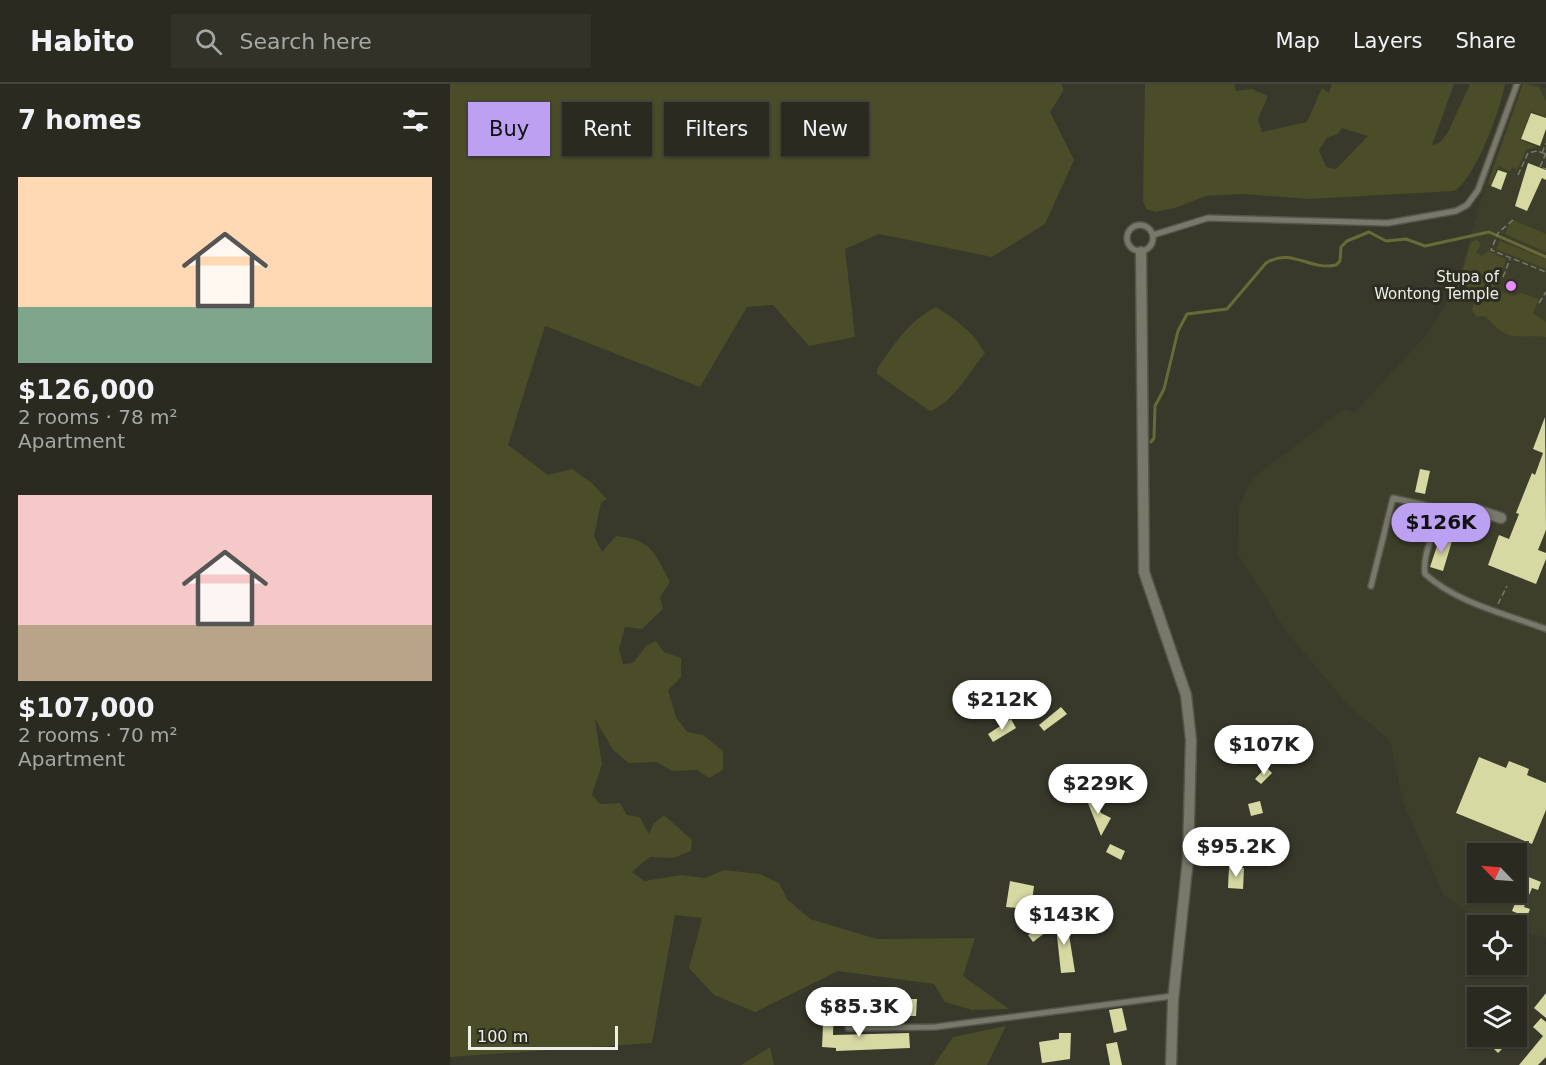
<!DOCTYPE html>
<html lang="en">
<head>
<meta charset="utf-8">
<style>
  :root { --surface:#2a2a20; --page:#323229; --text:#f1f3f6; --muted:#a5a7a5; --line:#46463e; --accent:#bca0f2 }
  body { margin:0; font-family:"DejaVu Sans",sans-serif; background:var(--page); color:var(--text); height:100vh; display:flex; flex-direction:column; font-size:22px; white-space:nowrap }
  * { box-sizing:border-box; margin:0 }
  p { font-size:20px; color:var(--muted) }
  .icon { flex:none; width:33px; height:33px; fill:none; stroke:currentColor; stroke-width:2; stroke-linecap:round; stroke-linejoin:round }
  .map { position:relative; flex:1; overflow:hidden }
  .panel { display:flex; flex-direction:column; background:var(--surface); width:450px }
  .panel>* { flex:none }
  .top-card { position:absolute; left:18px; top:18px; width:570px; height:54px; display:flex; gap:12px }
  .needle { width:39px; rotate:295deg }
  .tools { position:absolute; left:1017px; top:759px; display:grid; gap:12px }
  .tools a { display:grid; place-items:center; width:60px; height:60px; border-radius:0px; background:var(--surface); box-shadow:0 2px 4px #0004,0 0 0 2px var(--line); font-size:30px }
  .scale { position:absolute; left:18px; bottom:15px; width:150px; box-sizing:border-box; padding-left:6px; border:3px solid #eeefe6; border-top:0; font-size:16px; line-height:21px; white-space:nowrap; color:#eeefe6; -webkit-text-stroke:4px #2d2e21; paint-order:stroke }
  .price { position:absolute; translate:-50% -51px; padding:0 14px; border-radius:21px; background:#fff; color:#222; font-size:20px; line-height:39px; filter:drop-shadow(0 2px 3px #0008) }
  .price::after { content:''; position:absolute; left:50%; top:36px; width:18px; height:14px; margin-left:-9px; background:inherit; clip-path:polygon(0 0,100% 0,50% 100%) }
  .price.on { background:var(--accent); color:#111 }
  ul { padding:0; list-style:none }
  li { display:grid; align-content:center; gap:12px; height:318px; padding:0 18px }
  li span { display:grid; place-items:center; height:186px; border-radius:0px; color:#555 }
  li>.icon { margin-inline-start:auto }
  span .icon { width:108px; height:108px; fill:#fffc; stroke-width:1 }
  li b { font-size:26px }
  h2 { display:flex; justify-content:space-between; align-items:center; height:72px; padding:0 18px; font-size:26px }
  .pill { padding:0 21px; border-radius:0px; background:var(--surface); box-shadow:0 2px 4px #0004,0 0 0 2px var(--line); font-size:21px; line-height:54px }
  .pill.on { background:var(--accent); color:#111 }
  header { display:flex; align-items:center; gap:36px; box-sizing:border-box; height:84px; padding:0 30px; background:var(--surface); border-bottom:2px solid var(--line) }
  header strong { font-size:28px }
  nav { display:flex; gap:33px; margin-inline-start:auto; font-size:21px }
  .search { width:420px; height:54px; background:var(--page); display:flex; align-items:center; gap:15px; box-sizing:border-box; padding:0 21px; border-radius:0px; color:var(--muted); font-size:22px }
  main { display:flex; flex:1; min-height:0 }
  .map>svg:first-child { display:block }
  .built { fill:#3e3f2b; fill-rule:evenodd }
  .green { fill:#4b4c28; fill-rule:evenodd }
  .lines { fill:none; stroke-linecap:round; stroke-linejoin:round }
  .stream { stroke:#696b37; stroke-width:3 }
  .building { fill:#d6d9a2 }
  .service-casing { stroke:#55554a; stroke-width:8 }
  .minor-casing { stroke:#55554a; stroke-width:13 }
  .path { stroke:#78786d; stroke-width:1.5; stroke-dasharray:6 3; stroke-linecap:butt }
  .service { stroke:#78796a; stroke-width:5 }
  .minor { stroke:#78796a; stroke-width:10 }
  .poi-dot { fill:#e98dfe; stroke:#2d2e21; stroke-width:2 }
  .labels { text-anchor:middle; stroke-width:6; stroke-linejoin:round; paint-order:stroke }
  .poi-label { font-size:15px; fill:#eeefe6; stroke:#2d2e21; text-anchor:end }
</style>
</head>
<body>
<header>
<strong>Habito</strong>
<div class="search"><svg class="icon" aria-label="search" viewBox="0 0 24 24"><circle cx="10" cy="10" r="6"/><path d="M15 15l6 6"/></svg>Search here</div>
<nav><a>Map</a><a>Layers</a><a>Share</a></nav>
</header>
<main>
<section class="panel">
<h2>7 homes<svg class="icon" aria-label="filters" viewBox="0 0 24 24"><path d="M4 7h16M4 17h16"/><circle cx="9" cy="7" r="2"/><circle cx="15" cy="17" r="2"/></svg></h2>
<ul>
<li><span style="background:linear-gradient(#ffd9b3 70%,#7fa58c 0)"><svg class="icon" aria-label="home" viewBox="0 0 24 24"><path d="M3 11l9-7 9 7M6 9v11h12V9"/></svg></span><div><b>$126,000</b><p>2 rooms · 78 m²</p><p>Apartment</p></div></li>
<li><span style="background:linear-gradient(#f6c9c9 70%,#b9a48a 0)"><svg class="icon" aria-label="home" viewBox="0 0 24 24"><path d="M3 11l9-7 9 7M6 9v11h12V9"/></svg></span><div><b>$107,000</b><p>2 rooms · 70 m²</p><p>Apartment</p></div></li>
</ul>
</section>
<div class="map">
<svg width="1096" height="981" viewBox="0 0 1096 981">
  <rect width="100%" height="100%" fill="#38382b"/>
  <!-- built -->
  <path class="built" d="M1072,0h13l11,4v850l-29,-8 -1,-4 -17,-1 -19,-4 -37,-27 -40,-92 -13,-61 -44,-38 -57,-68 -51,-80 1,-48 9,-21 10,-12 86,-65 10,4 73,-79 28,-45 30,-102zM1028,770h38v38h-38z"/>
  <!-- green -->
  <g class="green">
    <path d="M0,0h611l3,6 -14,22 24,48 -29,64 -53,33 -113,-23 -34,15 10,88 -46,9 -36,-41 -26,2 -47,80 -155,-61 -37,119 40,30 24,-6 20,14 15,16 -6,4 -7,33 8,16 14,-16c35,3 39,17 54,46l-10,15 3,12 -21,20 -17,-2 -6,22 4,15 10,-1 13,-17 10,-5 8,11 17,6v19l-13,13 8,27 11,15 16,3 20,16v19l-14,8 -12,-8 -25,1 -15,-9 -28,1 -16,-13 -18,-31 7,45 -10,31 8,9 20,-1 7,12 13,2 9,17 5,-11 10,-8 28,25 -1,11 -18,7 -23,-1 -18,15 12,9 37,-6 24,3 19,-8 36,4 19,9 8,16 23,20 67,20 98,-1 -12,38 46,33 -37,1 -27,-8 -11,-18 -96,-13 -83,41 -41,-17 -25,-27 13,-50 -27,-3 -23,128 -202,14z"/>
    <path d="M695,0h89l2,7 16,-2 16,7 -10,23 4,13 45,-10 15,-34 7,5 3,-9h122l-22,61 7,-2 8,-9 23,-50h35c-4,24 -30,96 -51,107l-145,8 -66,-5 -37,2 -31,12 -20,4 -9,-3 -3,-8zM892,44l26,8 -32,33 -10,-2 -7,-17 8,-12 11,-4z"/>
    <polygon points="1073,0 1089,3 1096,17 1096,33 1081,27 1070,56 1087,63 1077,65 1067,85 1062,83 1060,87 1048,82 1040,101 1038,100"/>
    <polygon points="1061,135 1096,150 1096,168 1055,150"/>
    <path d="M1027,156l4,4 -5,9 6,3 6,-5 18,8 -3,9h-6l-5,13 5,9 16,6 8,-3 18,6 -6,14 13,9v15c-33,-3 -35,7 -61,-21l-8,1 -5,-7 3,-10 -12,-7 -4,-10 12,-41z"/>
    <polygon points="1050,157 1096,175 1096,185 1046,165"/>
    <path d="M486,223c20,13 37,24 49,46 -14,17 -33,51 -55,58l-53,-37v-5c17,-25 32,-48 59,-62z"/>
    <polygon points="556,942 537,981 484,981 503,953"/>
    <polygon points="320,963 324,981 291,981"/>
  </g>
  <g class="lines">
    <!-- stream -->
    <path class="stream" d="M701,358l3,-4 1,-32 9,-17 14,-58 9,-17 40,-5 39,-46c26,-16 43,8 70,2l4,-4 1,-14 6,-6 22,-9 17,9 20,-2 19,7 64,-14 57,25"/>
  </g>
  <!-- building -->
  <g class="building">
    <polygon points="1081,29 1096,34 1096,45 1090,62 1071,55"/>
    <polygon points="1078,79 1096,86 1096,96 1092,94 1077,127 1065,122"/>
    <polygon points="1048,86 1057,89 1051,106 1041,102"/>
    <polygon points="1095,333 1096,446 1088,466 1096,469 1096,475 1086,500 1038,481 1049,451 1059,455 1069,430 1066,429 1082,389 1085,391 1093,369 1083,365"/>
    <polygon points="970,385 980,387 975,410 965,408"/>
    <polygon points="990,453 1002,457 993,487 980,483"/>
    <polygon points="611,623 617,630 594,647 589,641"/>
    <polygon points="561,635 566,644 543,658 538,650"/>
    <polygon points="1029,673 1056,684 1059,677 1079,685 1077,691 1096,699 1096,726 1082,760 1006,729"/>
    <polygon points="816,683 822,689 811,700 805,695"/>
    <polygon points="644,711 651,729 661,734 651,752 636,714"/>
    <polygon points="810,717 813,729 801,732 798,720"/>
    <polygon points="660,760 675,767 671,776 656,768"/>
    <polygon points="779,783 794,784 793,805 778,804"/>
    <polygon points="1076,792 1091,798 1088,806 1082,804 1074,823 1080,825 1077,833 1062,827"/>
    <polygon points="560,797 584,802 581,825 556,823"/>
    <polygon points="616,832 625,888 611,889 605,833"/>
    <polygon points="591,842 596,848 583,858 578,851"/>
    <polygon points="1096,909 1096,934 1084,924"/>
    <polygon points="453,915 467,915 466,932 453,932"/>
    <polygon points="374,920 384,921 383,951 459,949 460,964 386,967 386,964 372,963"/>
    <polygon points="672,924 677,946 664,949 659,926"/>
    <polygon points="1091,934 1096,938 1096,973 1088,981 1069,981 1093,952 1083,943"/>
    <polygon points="609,949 621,949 620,975 592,979 589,958 609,955"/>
    <polygon points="1042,952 1065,952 1048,969 1037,958"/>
    <polygon points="667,958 672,981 660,981 656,960"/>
  </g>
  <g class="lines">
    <!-- service casing -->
    <g class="service-casing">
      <g id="service">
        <circle cx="690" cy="154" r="13"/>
        <polyline points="703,151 758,134 938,139 1006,127 1017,121 1028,106 1067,0"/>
        <path d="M921,502l22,-88 41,9 4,4c-2,21 -16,42 -13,63 32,29 81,40 121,55"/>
        <polyline points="398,944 485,943 723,912"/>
      </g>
    </g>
    <!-- minor casing -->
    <g class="minor-casing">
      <g id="minor">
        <polyline points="691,168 694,488 736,611 741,656 738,775 723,916 721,981"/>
        <polyline points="988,427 1027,426 1051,434"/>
      </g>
    </g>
    <!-- path -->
    <g class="path">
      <polyline points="1092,69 1096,59"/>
      <polyline points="1096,69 1090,83 1096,85"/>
      <polyline points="1068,91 1078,69 1087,67 1096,70"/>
      <polyline points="1063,136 1048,149 1041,166 1096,188"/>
      <polyline points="1053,193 1060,175"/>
      <polyline points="1089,219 1096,208"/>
      <polyline points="1048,520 1057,502"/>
    </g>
    <!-- service -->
    <use href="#service" class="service"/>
    <!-- minor -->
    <use href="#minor" class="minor"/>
  </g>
  <!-- markers -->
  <circle class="poi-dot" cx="1061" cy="202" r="6"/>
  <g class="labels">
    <!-- poi labels -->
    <g class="poi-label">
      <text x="1049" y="198">Stupa of<tspan x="1049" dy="17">Wontong Temple</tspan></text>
    </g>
  </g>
</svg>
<div class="tools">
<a><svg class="needle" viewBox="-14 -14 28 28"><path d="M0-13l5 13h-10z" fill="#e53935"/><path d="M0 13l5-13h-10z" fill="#a5a7a5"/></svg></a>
<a><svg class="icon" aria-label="locate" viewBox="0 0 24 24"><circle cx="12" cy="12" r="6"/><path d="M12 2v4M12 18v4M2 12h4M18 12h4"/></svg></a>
<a><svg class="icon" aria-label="layers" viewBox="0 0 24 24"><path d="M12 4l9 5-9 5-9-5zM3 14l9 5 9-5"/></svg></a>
</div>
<div class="scale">100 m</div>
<b class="price on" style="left:991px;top:470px">$126K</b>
<b class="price" style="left:552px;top:647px">$212K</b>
<b class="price" style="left:814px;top:692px">$107K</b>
<b class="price" style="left:648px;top:731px">$229K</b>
<b class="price" style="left:786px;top:794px">$95.2K</b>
<b class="price" style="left:614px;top:862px">$143K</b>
<b class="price" style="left:409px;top:954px">$85.3K</b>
<div class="top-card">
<a class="pill on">Buy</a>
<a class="pill">Rent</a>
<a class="pill">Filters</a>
<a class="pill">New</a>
</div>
</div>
</main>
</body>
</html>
